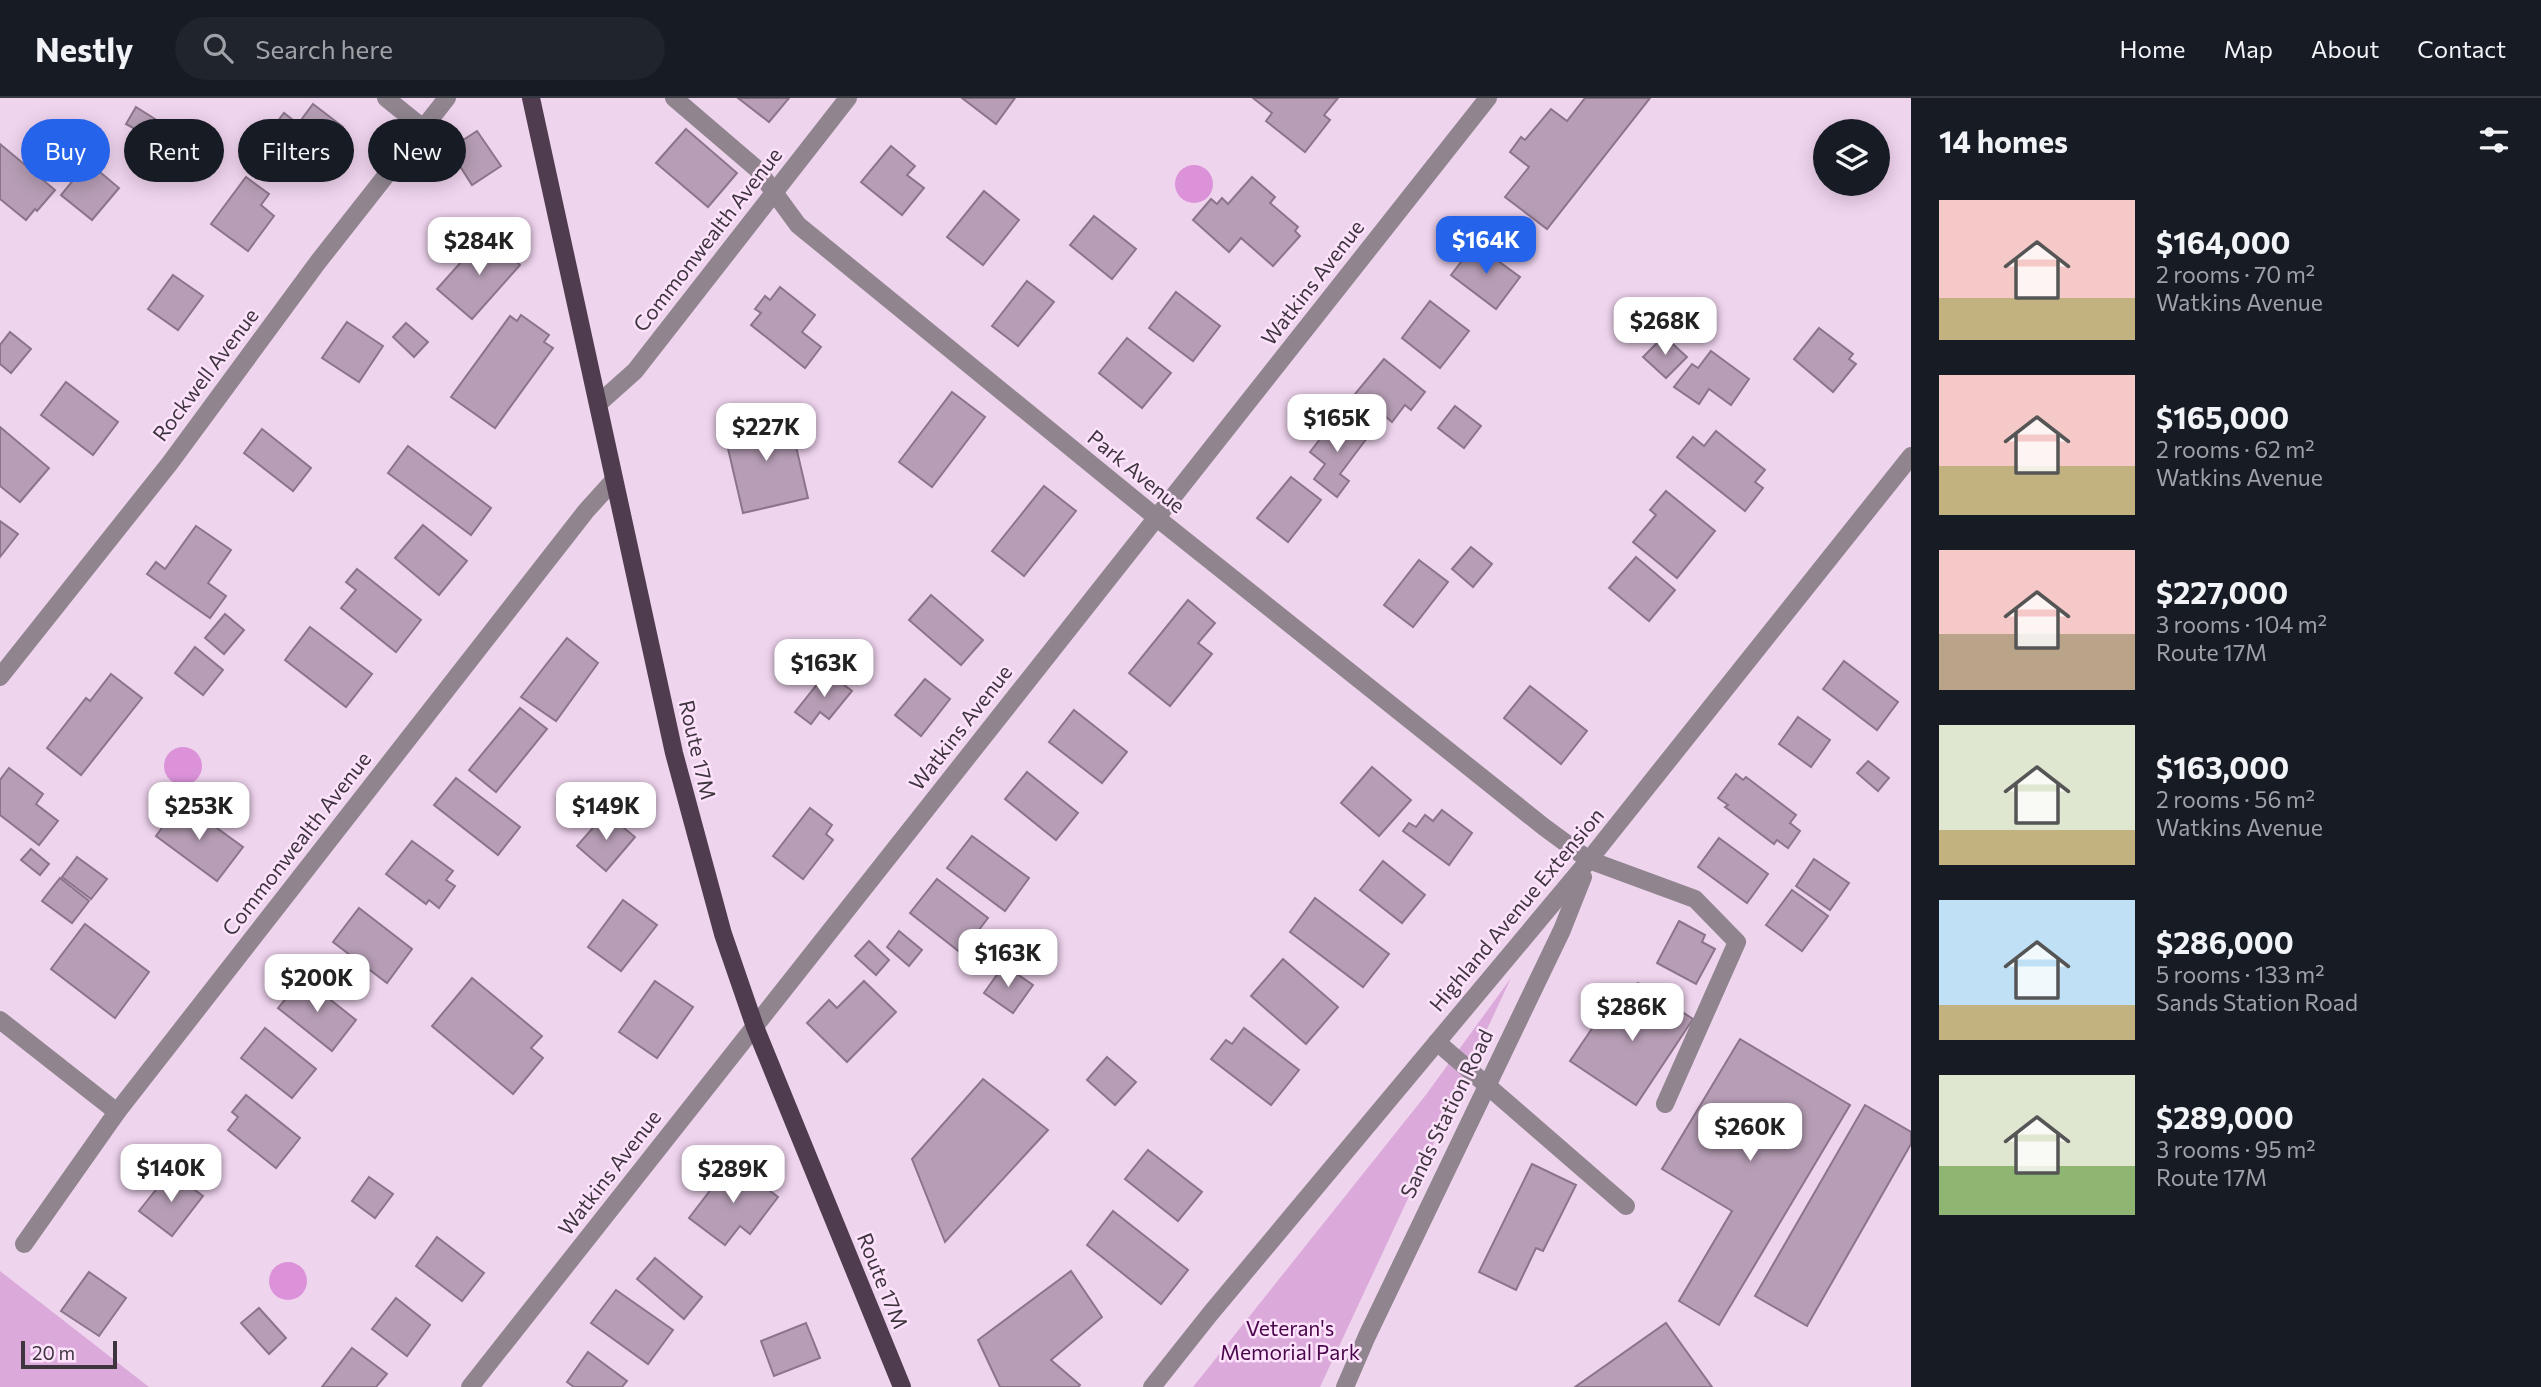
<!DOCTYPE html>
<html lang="en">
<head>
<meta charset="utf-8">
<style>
  :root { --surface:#171b24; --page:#20242c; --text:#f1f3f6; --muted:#9ea1a6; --line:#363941; --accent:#2563eb }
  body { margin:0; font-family:Commissioner,sans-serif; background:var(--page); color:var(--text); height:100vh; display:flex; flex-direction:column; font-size:26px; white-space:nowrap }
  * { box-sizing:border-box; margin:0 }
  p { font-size:23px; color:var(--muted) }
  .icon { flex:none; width:38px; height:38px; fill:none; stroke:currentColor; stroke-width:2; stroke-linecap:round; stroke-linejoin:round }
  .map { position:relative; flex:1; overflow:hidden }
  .details { display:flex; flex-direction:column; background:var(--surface); width:630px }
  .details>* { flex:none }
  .banner { position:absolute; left:21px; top:21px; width:665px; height:63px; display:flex; gap:14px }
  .buttons { position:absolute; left:1813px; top:21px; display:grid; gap:14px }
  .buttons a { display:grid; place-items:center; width:77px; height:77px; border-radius:50%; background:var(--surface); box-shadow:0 4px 18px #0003; font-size:35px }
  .scale { position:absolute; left:21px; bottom:18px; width:96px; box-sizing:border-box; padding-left:7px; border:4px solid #3f353f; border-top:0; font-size:19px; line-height:24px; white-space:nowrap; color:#3f353f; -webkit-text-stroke:5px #fce2fb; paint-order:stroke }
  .price { position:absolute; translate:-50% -60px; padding:0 16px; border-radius:14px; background:#fff; color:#222; font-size:23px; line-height:46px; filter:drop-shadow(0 2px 4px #0008) }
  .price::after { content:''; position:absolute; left:50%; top:42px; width:21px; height:16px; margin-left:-10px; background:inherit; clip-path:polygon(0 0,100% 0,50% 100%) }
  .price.active { background:var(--accent); color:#fff }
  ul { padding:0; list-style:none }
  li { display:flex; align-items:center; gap:21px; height:175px; padding:0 28px }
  li span { display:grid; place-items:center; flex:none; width:196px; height:140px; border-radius:0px; color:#555 }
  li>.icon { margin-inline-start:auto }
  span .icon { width:84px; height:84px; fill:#fffc; stroke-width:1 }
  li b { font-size:30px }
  h2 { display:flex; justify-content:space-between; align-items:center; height:84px; padding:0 28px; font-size:30px }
  .pill { padding:0 24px; border-radius:32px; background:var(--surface); box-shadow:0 4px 18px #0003; font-size:24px; line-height:63px }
  .pill.active { background:var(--accent); color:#fff }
  header { display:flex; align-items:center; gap:42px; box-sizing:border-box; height:98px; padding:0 35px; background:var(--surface); border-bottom:2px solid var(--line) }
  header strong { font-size:33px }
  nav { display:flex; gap:38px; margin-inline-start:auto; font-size:24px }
  .search { width:490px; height:63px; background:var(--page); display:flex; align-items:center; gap:18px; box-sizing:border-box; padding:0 24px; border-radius:38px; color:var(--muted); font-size:26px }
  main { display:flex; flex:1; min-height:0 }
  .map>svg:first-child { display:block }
  .green { fill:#dbaada }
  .water { fill:#db92d9 }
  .building { fill:#b79eb6; stroke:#8c758b; stroke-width:2 }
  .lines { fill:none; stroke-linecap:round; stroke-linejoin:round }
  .minor { stroke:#90858f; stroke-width:18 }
  .major { stroke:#4f3d4f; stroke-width:18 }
  .labels { text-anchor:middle; stroke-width:5; stroke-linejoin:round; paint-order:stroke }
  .street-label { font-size:21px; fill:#3f353f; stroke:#fce2fb }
  .park-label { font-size:21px; fill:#4a064b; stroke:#fce2fb }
</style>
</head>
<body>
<header>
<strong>Nestly</strong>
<div class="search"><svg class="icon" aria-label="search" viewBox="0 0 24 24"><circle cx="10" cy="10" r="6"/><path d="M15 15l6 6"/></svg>Search here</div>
<nav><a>Home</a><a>Map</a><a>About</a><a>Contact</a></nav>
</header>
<main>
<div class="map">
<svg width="1911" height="1289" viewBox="0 0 1911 1289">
  <rect width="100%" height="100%" fill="#efd4ee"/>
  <!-- green -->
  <g class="green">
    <polygon points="1511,880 1320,1289 1193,1289 1425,998"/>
    <polygon points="0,1173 149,1289 0,1289"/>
  </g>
  <!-- water -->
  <g class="water">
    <circle cx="1194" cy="86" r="19"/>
    <circle cx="183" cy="668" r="19"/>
    <circle cx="288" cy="1183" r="19"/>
  </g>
  <!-- building -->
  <g class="building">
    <polygon points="738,0 789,0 769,24"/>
    <polygon points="962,0 1015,0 996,26"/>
    <polygon points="1253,0 1338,0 1324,17 1330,22 1305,54 1266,23 1272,15"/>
    <polygon points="1585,0 1650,0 1547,131 1505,99 1529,69 1510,54 1521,39 1525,42 1551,11 1567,23"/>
    <polygon points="313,6 343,29 305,79 261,45 284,15 298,26"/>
    <polygon points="136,9 155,21 146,37 126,26"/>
    <polygon points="686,31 737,75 708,109 656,65"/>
    <polygon points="477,33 501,68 472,87 449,51"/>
    <polygon points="0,46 55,92 37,113 35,111 26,122 0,101"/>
    <polygon points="891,48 915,68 907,77 924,90 902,117 861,84"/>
    <polygon points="88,64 119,90 92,122 61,97"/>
    <polygon points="246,79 269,96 261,107 274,118 248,153 211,126"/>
    <polygon points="1252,79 1275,99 1270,105 1298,129 1295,133 1300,138 1273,168 1241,140 1229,154 1193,122 1211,101 1217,106 1222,100 1228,106"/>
    <polygon points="984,93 1019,122 983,167 947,139"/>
    <polygon points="1094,118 1136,151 1112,181 1070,147"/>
    <polygon points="486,136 520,167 472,221 437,191"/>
    <polygon points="1475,146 1520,179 1496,211 1451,177"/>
    <polygon points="173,177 203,198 178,232 148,211"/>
    <polygon points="1027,183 1054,204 1018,248 992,228"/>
    <polygon points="780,189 815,217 802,234 821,249 805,270 751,227 761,215 755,211 765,198 770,202"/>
    <polygon points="1176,194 1220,228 1193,263 1149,230"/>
    <polygon points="1430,203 1469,233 1440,270 1402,240"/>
    <polygon points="521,217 549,237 544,244 553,250 495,330 451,299 510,218 517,223"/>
    <polygon points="347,224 383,248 359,284 322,260"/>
    <polygon points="406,225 428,244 414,259 393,239"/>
    <polygon points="1819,230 1853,256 1849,261 1856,266 1833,294 1794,261"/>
    <polygon points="10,234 31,251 11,275 0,266 0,247"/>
    <polygon points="1664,238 1687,259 1666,280 1643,259"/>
    <polygon points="1127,240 1171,275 1142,310 1099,275"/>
    <polygon points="1711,253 1749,281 1731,307 1709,291 1699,306 1674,289 1692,266 1698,270"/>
    <polygon points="1384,261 1425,294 1411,312 1405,307 1392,324 1377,311 1366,325 1345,308"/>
    <polygon points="66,284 118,324 93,357 41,317"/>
    <polygon points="952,294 985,319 932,389 899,364"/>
    <polygon points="1455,308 1481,328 1464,350 1438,330"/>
    <polygon points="788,314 808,400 743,415 723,329"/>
    <polygon points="1338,318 1367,340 1340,376 1349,383 1337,399 1314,381 1325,366 1310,354"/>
    <polygon points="0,329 49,370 20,404 0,388"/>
    <polygon points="262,331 311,370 293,393 244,355"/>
    <polygon points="1716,333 1765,372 1755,384 1763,390 1745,413 1677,359 1693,339 1704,348"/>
    <polygon points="408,348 491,410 471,437 388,375"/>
    <polygon points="1291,379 1321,402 1288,444 1257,420"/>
    <polygon points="1044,388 1076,413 1024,478 992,453"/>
    <polygon points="1666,393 1715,433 1677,480 1633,444 1656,417 1650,412"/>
    <polygon points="0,423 18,436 0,459"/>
    <polygon points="423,427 467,463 439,497 395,460"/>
    <polygon points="196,428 231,452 208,485 226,498 210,520 147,476 156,464 165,471"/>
    <polygon points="1471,449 1492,466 1473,489 1452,471"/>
    <polygon points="1636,459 1675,492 1649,523 1609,490"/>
    <polygon points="1419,462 1448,484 1413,529 1384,507"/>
    <polygon points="357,471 421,522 396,554 341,510 356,492 346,484"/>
    <polygon points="931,497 983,542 961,567 909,522"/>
    <polygon points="1188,502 1215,525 1198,545 1212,556 1170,608 1129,575"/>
    <polygon points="225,516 244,532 224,556 205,540"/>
    <polygon points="310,529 372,576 346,609 285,562"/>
    <polygon points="567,540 598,565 556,623 521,599"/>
    <polygon points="195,549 223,572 203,597 175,575"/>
    <polygon points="1844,563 1898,604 1877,632 1823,591"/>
    <polygon points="827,574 852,593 829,621 820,614 811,626 795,614"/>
    <polygon points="111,576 142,600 81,677 47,650 86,600 90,603"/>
    <polygon points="925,581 950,601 921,638 895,617"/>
    <polygon points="1530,588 1587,633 1561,666 1504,620"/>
    <polygon points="520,610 547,631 496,694 469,672"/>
    <polygon points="1074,612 1127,654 1102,685 1049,644"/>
    <polygon points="1798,619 1830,642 1811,669 1779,646"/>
    <polygon points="1868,663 1889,680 1878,693 1857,675"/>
    <polygon points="1372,669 1411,702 1379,738 1341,705"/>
    <polygon points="9,670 43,696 36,706 58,723 39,747 0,717 0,682"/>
    <polygon points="1027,674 1078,715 1056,742 1005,701"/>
    <polygon points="1736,676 1743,682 1746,679 1796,717 1790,725 1800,733 1788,750 1777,742 1774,746 1725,709 1728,707 1718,700"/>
    <polygon points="456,680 520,729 498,757 434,707"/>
    <polygon points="181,704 243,749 217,783 156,738"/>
    <polygon points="810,710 832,727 826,736 833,742 803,781 773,758"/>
    <polygon points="1442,712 1472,735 1449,767 1403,733 1409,725 1416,729 1425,717 1433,723"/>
    <polygon points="606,715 635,739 606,773 577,748"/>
    <polygon points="972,738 1029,780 1005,813 947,770"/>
    <polygon points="1719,740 1768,776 1747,805 1698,769"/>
    <polygon points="412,743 453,773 446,782 455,788 439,810 429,802 426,806 386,776"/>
    <polygon points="31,751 49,766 40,777 21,762"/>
    <polygon points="77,759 107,781 91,801 62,779"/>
    <polygon points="1814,761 1849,785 1830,812 1796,788"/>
    <polygon points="1383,763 1425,797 1402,825 1360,792"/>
    <polygon points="60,780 89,803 72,825 42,803"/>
    <polygon points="937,781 988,820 961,855 910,815"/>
    <polygon points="1792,792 1828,818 1802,853 1766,827"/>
    <polygon points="1315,800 1389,856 1363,889 1290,834"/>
    <polygon points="623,802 657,827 621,873 588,849"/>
    <polygon points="359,810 412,851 387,885 333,844"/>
    <polygon points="1679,823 1705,837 1702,844 1715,851 1696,886 1657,865"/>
    <polygon points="85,826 149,874 115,920 51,871"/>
    <polygon points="899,833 922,852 909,868 887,849"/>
    <polygon points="869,843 889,862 876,877 855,858"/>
    <polygon points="1283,861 1338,909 1306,946 1251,898"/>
    <polygon points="1004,867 1033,887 1013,915 984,895"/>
    <polygon points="303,880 356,922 332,953 278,910"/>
    <polygon points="472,880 542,938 531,950 543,960 513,996 432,928"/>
    <polygon points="655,883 693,909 657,960 619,934"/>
    <polygon points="864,883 896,914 847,964 807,925 829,902 837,910"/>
    <polygon points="1638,885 1693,921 1636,1007 1570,963 1606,910 1616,917"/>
    <polygon points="265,930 316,971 292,1000 241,960"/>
    <polygon points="1244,930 1299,972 1271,1007 1211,961 1226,942 1232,946"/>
    <polygon points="1740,941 1850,1007 1719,1227 1679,1203 1732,1113 1662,1071"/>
    <polygon points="1107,959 1136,984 1115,1007 1087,982"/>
    <polygon points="983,981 1048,1032 945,1144 912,1061"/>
    <polygon points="246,997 300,1040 276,1070 228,1032 238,1019 232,1014"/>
    <polygon points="1865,1007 1911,1034 1911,1046 1807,1228 1755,1198"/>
    <polygon points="1148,1052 1202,1094 1178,1123 1125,1081"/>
    <polygon points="732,1064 778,1099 750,1136 740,1128 725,1147 689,1120"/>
    <polygon points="1532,1066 1576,1087 1543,1153 1536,1150 1516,1192 1479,1174"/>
    <polygon points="170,1074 203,1098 172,1138 139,1113"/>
    <polygon points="369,1079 393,1096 375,1120 352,1103"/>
    <polygon points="1113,1113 1188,1172 1161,1206 1087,1147"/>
    <polygon points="437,1139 484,1175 462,1203 416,1168"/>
    <polygon points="655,1160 702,1199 684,1221 637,1181"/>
    <polygon points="1071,1173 1102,1219 1051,1262 1080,1287 1078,1289 1000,1289 978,1242"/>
    <polygon points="89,1174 126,1200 99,1238 61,1213"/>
    <polygon points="616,1192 673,1232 648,1266 591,1225"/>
    <polygon points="396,1200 430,1227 407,1258 372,1231"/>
    <polygon points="259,1210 286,1240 269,1256 241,1225"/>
    <polygon points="806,1225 820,1260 774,1278 761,1243"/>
    <polygon points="1666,1225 1712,1289 1575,1289"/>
    <polygon points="352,1250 387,1276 376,1289 322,1289"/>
    <polygon points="588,1254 627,1283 622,1289 574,1289 567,1284"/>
  </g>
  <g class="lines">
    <!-- minor -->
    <g class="minor">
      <polyline points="386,0 423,30"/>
      <polyline points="674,0 757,71 798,127 1157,420 1544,729 1589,762 1695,801 1737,844 1665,1006"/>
      <polyline points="598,306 635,273 848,0"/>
      <polyline points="0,579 170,365 318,164 447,0"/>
      <polyline points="0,922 117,1014"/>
      <polyline points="1437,944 1626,1108"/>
      <polyline points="24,1146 117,1014 586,413 614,382"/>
      <polyline points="470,1289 1488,0"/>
      <polyline points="1152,1289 1210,1216 1589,762 1911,358"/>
      <polyline points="1345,1289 1367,1238 1562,832 1583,779"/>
    </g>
    <!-- major -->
    <polyline class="major" points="531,0 674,655 723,836 755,929 902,1289"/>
  </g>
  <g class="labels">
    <!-- street labels -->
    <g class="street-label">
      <text transform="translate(708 142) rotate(-52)" y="7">Commonwealth Avenue</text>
      <text transform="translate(1313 185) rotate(-52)" y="7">Watkins Avenue</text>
      <text transform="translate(206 277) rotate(-53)" y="7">Rockwell Avenue</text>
      <text transform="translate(1136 374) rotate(39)" y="7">Park Avenue</text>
      <text transform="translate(961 630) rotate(-52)" y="7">Watkins Avenue</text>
      <text transform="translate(697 652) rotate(77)" y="7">Route 17M</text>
      <text transform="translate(297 746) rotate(-52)" y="7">Commonwealth Avenue</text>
      <text transform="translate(1517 812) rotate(-50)" y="7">Highland Avenue Extension</text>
      <text transform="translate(1447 1016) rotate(-64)" y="7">Sands Station Road</text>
      <text transform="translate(610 1075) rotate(-52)" y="7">Watkins Avenue</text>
      <text transform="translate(882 1183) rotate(68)" y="7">Route 17M</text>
    </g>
    <!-- park labels -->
    <g class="park-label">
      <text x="1290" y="1238">Veteran's<tspan x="1290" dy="24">Memorial Park</tspan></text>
    </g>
  </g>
</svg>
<div class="buttons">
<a><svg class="icon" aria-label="layers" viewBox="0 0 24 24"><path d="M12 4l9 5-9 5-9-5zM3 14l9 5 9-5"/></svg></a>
</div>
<div class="scale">20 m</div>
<b class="price active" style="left:1486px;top:178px">$164K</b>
<b class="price" style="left:479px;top:179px">$284K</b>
<b class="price" style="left:1665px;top:259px">$268K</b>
<b class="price" style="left:1337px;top:356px">$165K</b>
<b class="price" style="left:766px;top:365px">$227K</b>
<b class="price" style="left:824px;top:601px">$163K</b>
<b class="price" style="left:199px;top:744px">$253K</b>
<b class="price" style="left:606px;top:744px">$149K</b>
<b class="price" style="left:1008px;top:891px">$163K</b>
<b class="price" style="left:317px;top:916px">$200K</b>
<b class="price" style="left:1632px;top:945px">$286K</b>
<b class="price" style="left:1750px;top:1065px">$260K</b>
<b class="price" style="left:171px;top:1106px">$140K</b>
<b class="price" style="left:733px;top:1107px">$289K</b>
<div class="banner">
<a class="pill active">Buy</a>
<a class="pill">Rent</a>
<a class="pill">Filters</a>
<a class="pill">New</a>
</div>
</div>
<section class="details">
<h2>14 homes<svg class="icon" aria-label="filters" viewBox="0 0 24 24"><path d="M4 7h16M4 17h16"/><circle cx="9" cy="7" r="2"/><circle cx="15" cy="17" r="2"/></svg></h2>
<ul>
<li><span style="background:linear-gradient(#f6c9c9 70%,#c2b280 0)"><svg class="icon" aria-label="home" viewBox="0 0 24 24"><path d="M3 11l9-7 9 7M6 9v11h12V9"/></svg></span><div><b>$164,000</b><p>2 rooms · 70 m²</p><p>Watkins Avenue</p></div></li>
<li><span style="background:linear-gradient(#f6c9c9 65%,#c2b280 0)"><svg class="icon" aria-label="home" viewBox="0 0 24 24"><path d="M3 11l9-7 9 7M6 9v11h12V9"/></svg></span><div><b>$165,000</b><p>2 rooms · 62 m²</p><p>Watkins Avenue</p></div></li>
<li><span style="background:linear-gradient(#f6c9c9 60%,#b9a48a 0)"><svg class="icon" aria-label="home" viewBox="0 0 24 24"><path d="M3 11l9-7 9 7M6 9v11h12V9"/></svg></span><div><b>$227,000</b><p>3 rooms · 104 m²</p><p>Route 17M</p></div></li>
<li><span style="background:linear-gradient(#dfe7d0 75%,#c2b280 0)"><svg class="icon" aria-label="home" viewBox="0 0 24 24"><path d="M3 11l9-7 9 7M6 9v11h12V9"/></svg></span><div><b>$163,000</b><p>2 rooms · 56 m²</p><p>Watkins Avenue</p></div></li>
<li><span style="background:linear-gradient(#bfe0f5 75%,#c2b280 0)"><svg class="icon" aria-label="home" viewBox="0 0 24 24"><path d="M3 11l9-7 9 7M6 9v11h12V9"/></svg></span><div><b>$286,000</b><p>5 rooms · 133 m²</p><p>Sands Station Road</p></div></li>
<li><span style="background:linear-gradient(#dfe7d0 65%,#8fb573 0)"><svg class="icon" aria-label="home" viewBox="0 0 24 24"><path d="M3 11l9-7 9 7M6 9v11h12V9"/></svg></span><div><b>$289,000</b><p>3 rooms · 95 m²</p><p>Route 17M</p></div></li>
</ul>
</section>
</main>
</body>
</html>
